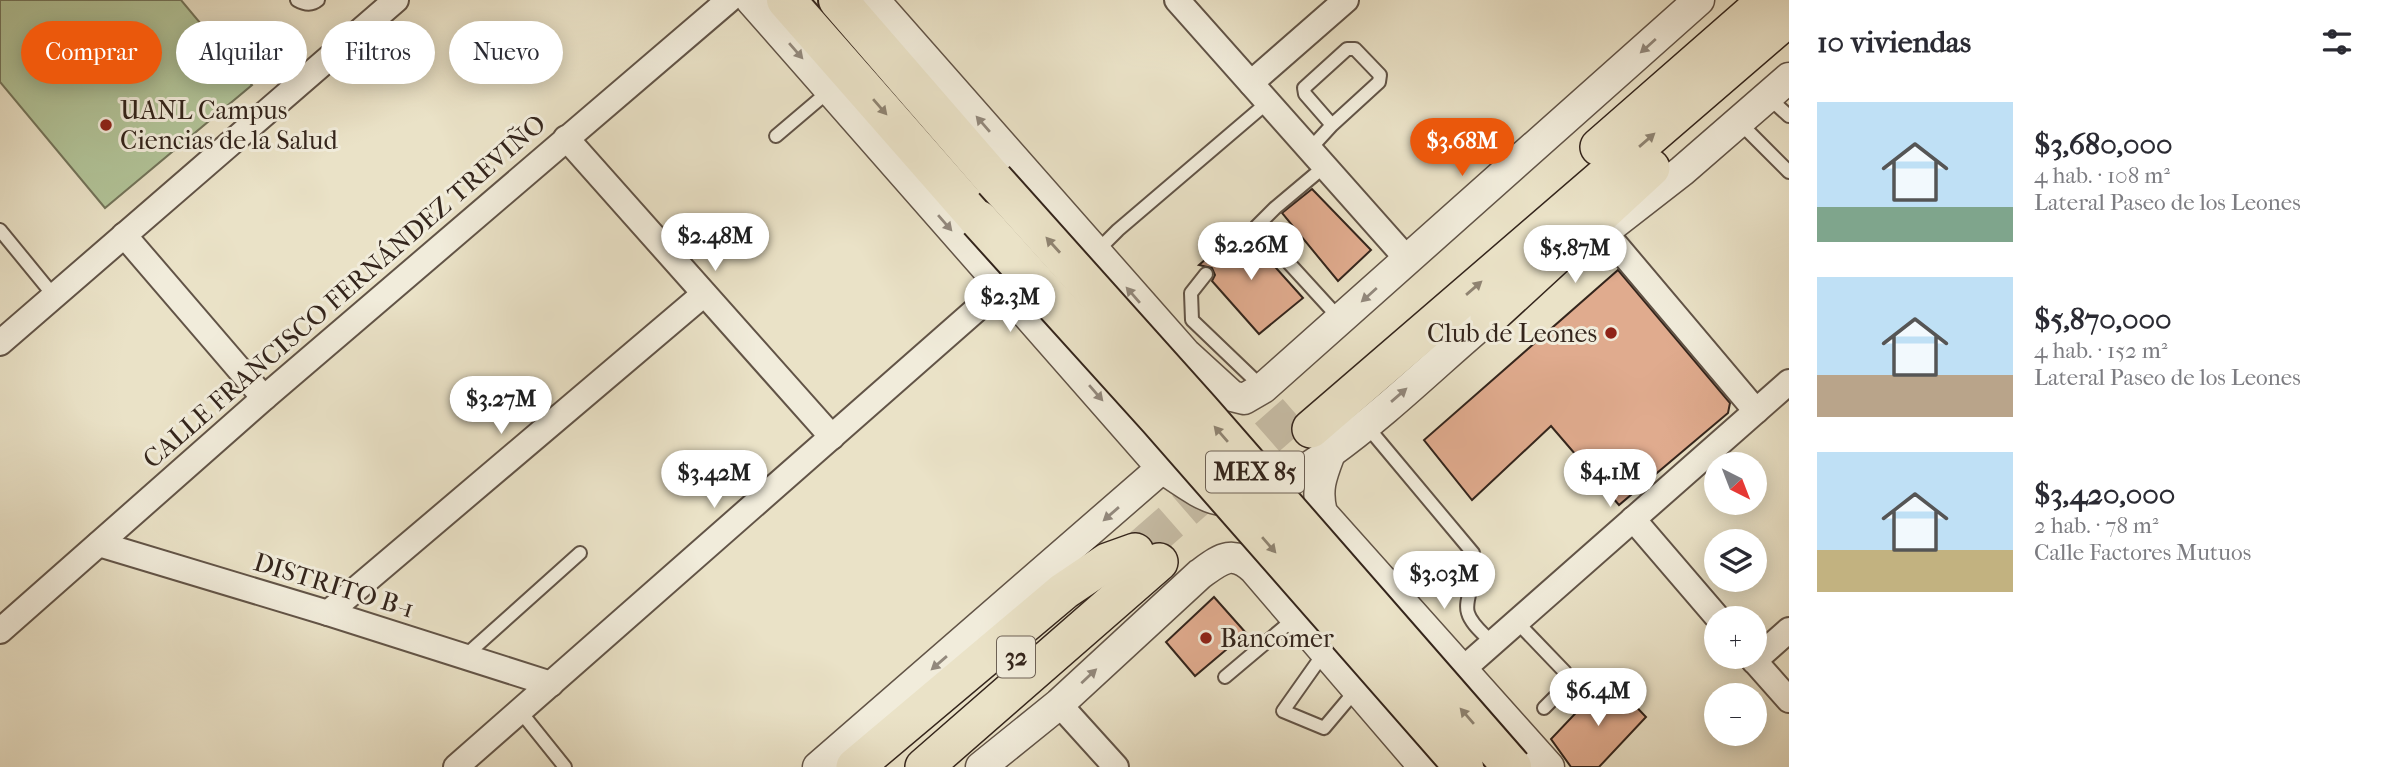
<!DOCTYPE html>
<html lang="es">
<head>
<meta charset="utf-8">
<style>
  :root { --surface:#fff; --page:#f2f2f3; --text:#2b2b33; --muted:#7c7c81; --accent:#ea580c }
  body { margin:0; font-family:"IM FELL French Canon",serif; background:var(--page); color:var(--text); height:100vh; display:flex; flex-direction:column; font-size:26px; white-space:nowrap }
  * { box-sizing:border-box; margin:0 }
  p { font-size:23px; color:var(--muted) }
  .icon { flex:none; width:38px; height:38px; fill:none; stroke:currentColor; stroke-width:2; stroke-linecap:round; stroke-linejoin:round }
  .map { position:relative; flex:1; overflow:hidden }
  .drawer { display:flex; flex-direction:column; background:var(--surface); width:595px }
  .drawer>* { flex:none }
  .hud { position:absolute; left:21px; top:21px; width:665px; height:63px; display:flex; gap:14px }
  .needle { width:46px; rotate:138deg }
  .buttons { position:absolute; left:1704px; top:452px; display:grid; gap:14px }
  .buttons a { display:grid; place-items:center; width:63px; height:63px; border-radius:50%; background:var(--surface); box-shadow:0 4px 18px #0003; font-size:35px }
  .price { position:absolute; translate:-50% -60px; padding:0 16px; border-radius:24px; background:#fff; color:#222; font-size:23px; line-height:46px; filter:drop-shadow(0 2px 4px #0008) }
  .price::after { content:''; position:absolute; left:50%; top:42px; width:21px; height:16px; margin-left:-10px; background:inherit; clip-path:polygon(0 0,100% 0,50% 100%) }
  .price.active { background:var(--accent); color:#fff }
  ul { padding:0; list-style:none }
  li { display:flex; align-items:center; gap:21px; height:175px; padding:0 28px }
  li span { display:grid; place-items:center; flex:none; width:196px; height:140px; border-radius:0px; color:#555 }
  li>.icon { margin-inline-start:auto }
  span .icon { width:84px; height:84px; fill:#fffc; stroke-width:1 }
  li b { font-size:30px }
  h2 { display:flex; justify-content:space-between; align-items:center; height:84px; padding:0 28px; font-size:30px }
  .chip { padding:0 24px; border-radius:32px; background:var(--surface); box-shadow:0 4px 18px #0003; font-size:24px; line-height:63px }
  .chip.active { background:var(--accent); color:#fff }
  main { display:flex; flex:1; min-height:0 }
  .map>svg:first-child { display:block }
  .green { fill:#b2c499; stroke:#73745a; stroke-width:2 }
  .building { fill:#e0ab8e; stroke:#34251c; stroke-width:2 }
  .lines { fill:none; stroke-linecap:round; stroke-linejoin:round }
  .primary-tunnel { stroke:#c6bca5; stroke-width:37; stroke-dasharray:37 18; stroke-linecap:butt }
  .service-casing { stroke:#625447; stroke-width:16 }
  .minor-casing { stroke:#625447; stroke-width:28 }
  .tertiary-casing { stroke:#625447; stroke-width:33 }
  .primary-casing { stroke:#34251c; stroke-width:40 }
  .trunk-casing { stroke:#34251c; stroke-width:42 }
  .service { stroke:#f1ecdb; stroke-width:12 }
  .minor { stroke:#f1ecdb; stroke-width:24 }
  .tertiary { stroke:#f1ecdb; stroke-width:30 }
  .primary { stroke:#eae2c7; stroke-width:37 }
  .trunk { stroke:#eae2c7; stroke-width:38 }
  .trunk-bridge-casing { stroke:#34251c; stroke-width:42; stroke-linecap:butt }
  .trunk-bridge { stroke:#eae2c7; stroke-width:38 }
  .oneway { fill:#92887c }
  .oneway2 { fill:#8f8472 }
  .poi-dot { fill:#8f2418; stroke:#f1ecdb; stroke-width:2.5 }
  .labels { text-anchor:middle; stroke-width:6; stroke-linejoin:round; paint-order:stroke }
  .shield { fill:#f1ecdb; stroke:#6d6155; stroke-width:2 }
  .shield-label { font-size:24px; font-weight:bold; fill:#34251c }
  .poi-label { font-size:26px; fill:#34251c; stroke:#f1ecdb; text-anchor:start }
  .street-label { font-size:26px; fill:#34251c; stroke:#f1ecdb }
</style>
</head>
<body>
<main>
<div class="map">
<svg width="1789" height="767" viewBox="0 0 1789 767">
  <rect width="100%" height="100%" fill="#eae2c7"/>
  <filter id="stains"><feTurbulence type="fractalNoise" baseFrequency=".00286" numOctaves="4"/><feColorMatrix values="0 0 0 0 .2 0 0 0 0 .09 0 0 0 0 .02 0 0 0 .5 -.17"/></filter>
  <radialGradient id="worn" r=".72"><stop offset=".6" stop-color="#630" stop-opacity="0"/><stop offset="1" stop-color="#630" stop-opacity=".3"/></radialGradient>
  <!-- green -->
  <polygon class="green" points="0,0 181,0 252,85 105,208 0,82"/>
  <!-- building -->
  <g class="building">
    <polygon points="1312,189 1371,250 1338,281 1282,213"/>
    <polygon points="1241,229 1303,298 1259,334 1212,281 1215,275 1212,268 1199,265"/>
    <polygon points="1618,270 1730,403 1728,413 1619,505 1551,426 1472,500 1424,440"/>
    <polygon points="1214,597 1246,633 1195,676 1166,642"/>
    <polygon points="1609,678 1646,717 1599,767 1571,767 1551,739"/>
  </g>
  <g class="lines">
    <!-- primary-tunnel -->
    <polyline class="primary-tunnel" points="1143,546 1295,413"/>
    <!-- service casing -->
    <g class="service-casing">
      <g id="service">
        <path d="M297,0c7,4 14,6 21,0"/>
        <polyline points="1768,97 1789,116"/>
        <polyline points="1739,122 1789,172"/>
        <polyline points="776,136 829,91"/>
        <polyline points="1310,149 1332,125 1379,82 1380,75 1355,49 1347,49 1304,88 1305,94 1332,125"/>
        <polyline points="1325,166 1275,208 1256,227 1340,319"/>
        <polyline points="0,230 54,296"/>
        <polyline points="1097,251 1118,230 1268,102"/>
        <polyline points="1206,274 1191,293 1192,320 1263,388"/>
        <path d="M1365,424l108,129c7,24 -10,45 -5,60 3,11 16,21 24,30"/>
        <polyline points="1517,622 1565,672 1565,687 1544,708"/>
        <polyline points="1324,653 1283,711 1324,728 1356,690"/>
        <polyline points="465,656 580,553"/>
        <polyline points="1225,677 1295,618"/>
        <polyline points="520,711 565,767"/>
      </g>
    </g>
    <!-- minor casing -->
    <g class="minor-casing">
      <g id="minor">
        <polyline points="1177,0 1408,260"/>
        <polyline points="1251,83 1346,0"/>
        <polyline points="566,138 832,437"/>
        <polyline points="1604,231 1756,411"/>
        <polyline points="124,235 264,398"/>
        <polyline points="0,343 396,0"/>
        <polyline points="1633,519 1718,618"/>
        <polyline points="99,544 328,613 551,684"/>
        <polyline points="328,613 704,294"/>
        <polyline points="0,631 264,398 729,0"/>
        <polyline points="1750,656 1789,700"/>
        <polyline points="1754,661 1789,630"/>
        <polyline points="1462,670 1789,382"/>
        <polyline points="1059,704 1116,767"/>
        <polyline points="456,767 1002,287"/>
      </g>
    </g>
    <!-- tertiary casing -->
    <g class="tertiary-casing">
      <g id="tertiary">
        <path d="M751,0l411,468c14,9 44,32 60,32 86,0 216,-145 286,-197"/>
        <polyline points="874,0 1185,353 1232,396 1244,399 1263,388 1699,0"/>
        <polyline points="1601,234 1682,171 1789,78"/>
        <path d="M1329,456c-8,21 -13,34 -7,57l227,254"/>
        <polyline points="818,767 1162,468"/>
        <path d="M981,767l78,-63 141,-130c21,-15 32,-25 54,-5l170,198"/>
      </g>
    </g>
    <!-- primary casing -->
    <g class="primary-casing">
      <g id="primary">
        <polyline points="1599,147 1767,0"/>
        <polyline points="1489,317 1651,168"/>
        <polyline points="1311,429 1789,17"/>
        <polyline points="855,767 1064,591 1107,562 1135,552"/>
        <polyline points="924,767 1159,562"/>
      </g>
    </g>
    <!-- trunk casing -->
    <g class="trunk-casing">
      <g id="trunk">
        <polyline points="786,0 979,220"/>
        <polyline points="838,0 994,180"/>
      </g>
    </g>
    <!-- service -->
    <use href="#service" class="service"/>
    <!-- minor -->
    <use href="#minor" class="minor"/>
    <!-- tertiary -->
    <use href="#tertiary" class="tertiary"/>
    <!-- primary -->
    <use href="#primary" class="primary"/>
    <!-- trunk -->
    <use href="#trunk" class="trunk"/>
    <!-- trunk-bridge casing -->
    <g class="trunk-bridge-casing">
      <g id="trunk-bridge">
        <polyline points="994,180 1200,410 1512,767"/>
        <polyline points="979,220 1158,418 1464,767"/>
      </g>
    </g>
    <!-- trunk-bridge -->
    <use href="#trunk-bridge" class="trunk-bridge"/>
  </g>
  <!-- one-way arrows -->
  <defs><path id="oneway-solid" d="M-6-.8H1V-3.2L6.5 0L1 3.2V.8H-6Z" transform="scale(1.75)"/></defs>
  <g class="oneway">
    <use href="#oneway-solid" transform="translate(1648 46) rotate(138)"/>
    <use href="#oneway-solid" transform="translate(796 51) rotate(49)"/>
    <use href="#oneway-solid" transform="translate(983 124) rotate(-131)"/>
    <use href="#oneway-solid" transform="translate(945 223) rotate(49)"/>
    <use href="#oneway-solid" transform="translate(1133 295) rotate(-131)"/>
    <use href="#oneway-solid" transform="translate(1369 295) rotate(138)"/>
    <use href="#oneway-solid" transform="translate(1096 393) rotate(49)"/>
    <use href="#oneway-solid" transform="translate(1399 395) rotate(-41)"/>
    <use href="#oneway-solid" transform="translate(1111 514) rotate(139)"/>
    <use href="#oneway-solid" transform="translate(939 663) rotate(139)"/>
    <use href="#oneway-solid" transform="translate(1089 676) rotate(-43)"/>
  </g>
  <g class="oneway2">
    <use href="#oneway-solid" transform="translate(880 107) rotate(49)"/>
    <use href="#oneway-solid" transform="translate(1647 140) rotate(-41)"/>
    <use href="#oneway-solid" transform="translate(1053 245) rotate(-132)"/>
    <use href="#oneway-solid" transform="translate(1474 288) rotate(-41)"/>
    <use href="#oneway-solid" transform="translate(1221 434) rotate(-131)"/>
    <use href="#oneway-solid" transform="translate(1269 545) rotate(49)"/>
    <use href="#oneway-solid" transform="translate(1467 716) rotate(-131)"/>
  </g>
  <!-- markers -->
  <g class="poi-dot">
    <circle cx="106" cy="125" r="7"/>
    <circle cx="1611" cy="333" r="7"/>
    <circle cx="1206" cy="638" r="7"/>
  </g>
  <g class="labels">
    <!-- shield labels -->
    <g class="shield">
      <rect x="1206" y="451.5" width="98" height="41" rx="5"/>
      <rect x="997" y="636.5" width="38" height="41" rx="5"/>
    </g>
    <g class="shield-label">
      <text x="1255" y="480">MEX 85</text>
      <text x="1016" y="665">32</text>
    </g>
    <!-- poi labels -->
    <g class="poi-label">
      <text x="120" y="119">UANL Campus<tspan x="120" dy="30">Ciencias de la Salud</tspan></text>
      <text x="1597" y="342" text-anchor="end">Club de Leones</text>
      <text x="1220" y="647">Bancomer</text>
    </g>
    <!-- street labels -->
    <g class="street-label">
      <text transform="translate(344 291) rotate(-41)" y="9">CALLE FRANCISCO FERNÁNDEZ TREVIÑO</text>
      <text transform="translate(334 585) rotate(17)" y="9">DISTRITO B-1</text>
    </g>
  </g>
  <rect width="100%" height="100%" filter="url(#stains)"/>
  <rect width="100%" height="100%" fill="url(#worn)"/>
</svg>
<div class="buttons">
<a><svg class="needle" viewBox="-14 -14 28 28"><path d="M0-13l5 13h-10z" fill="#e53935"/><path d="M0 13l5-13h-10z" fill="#7c7c81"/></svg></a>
<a><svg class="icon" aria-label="layers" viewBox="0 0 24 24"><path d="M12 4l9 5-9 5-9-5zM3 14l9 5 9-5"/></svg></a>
<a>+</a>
<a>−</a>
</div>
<b class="price active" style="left:1462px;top:178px">$3.68M</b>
<b class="price" style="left:715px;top:273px">$2.48M</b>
<b class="price" style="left:1251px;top:282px">$2.26M</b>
<b class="price" style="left:1575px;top:285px">$5.87M</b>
<b class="price" style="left:1010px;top:334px">$2.3M</b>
<b class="price" style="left:501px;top:436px">$3.27M</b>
<b class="price" style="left:1610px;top:509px">$4.1M</b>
<b class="price" style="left:714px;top:510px">$3.42M</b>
<b class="price" style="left:1444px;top:611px">$3.03M</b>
<b class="price" style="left:1598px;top:728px">$6.4M</b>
<div class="hud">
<a class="chip active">Comprar</a>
<a class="chip">Alquilar</a>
<a class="chip">Filtros</a>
<a class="chip">Nuevo</a>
</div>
</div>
<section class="drawer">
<h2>10 viviendas<svg class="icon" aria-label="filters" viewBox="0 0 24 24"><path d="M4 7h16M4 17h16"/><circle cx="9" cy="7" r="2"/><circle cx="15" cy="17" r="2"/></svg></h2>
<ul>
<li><span style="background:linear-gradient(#bfe0f5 75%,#7fa58c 0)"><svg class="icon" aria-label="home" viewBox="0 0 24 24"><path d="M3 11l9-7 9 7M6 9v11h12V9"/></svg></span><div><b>$3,680,000</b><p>4 hab. · 108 m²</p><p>Lateral Paseo de los Leones</p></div></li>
<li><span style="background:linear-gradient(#bfe0f5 70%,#b9a48a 0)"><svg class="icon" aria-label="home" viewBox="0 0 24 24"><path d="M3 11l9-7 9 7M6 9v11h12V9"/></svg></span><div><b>$5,870,000</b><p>4 hab. · 152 m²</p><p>Lateral Paseo de los Leones</p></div></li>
<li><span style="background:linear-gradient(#bfe0f5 70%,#c2b280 0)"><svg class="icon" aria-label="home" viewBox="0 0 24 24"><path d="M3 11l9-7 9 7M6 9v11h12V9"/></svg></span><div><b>$3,420,000</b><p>2 hab. · 78 m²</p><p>Calle Factores Mutuos</p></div></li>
</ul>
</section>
</main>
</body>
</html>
